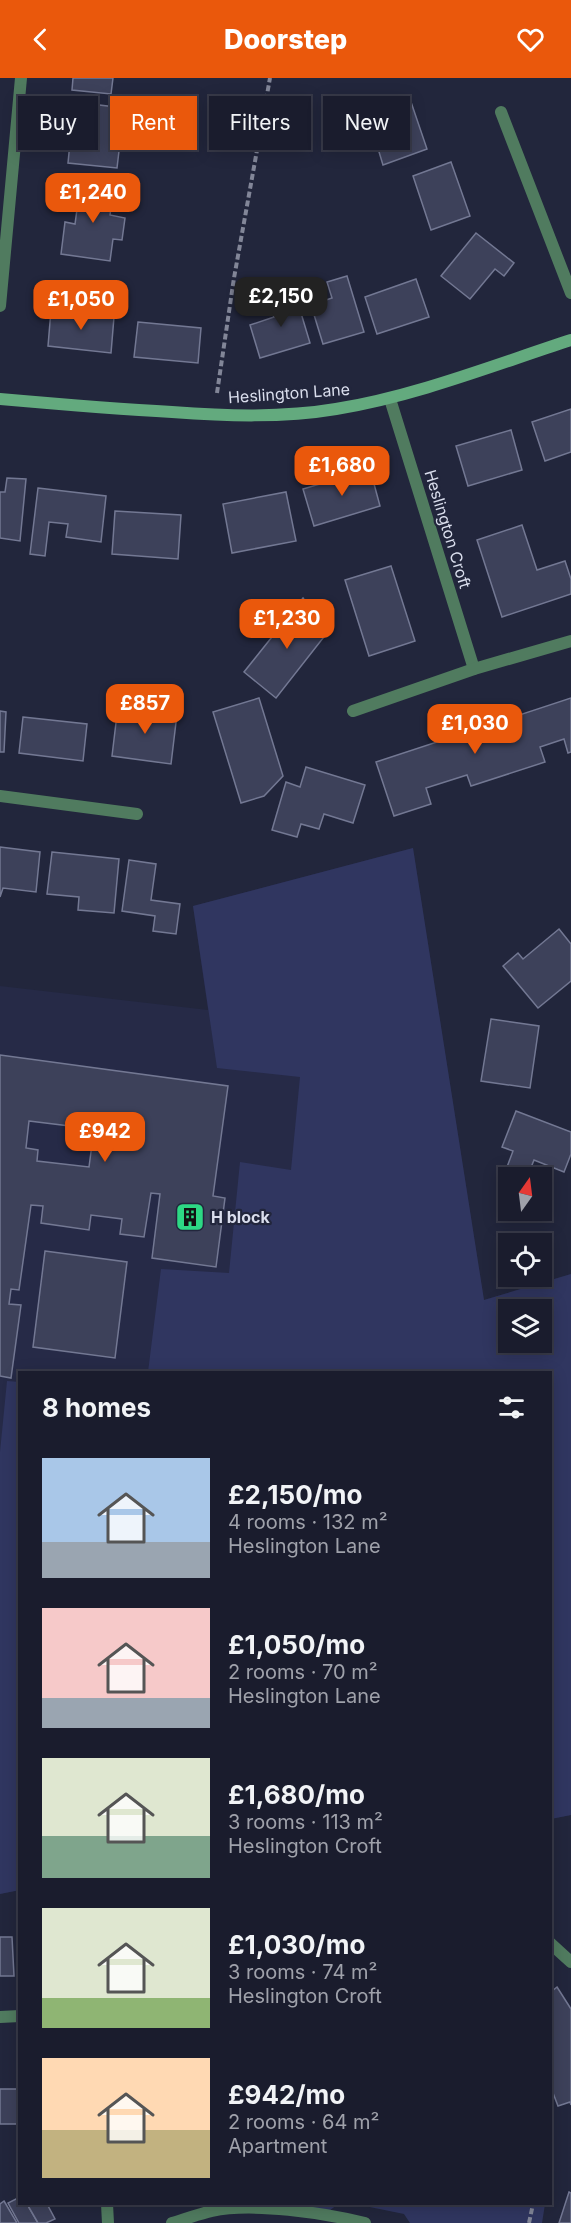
<!DOCTYPE html>
<html lang="en">
<head>
<meta charset="utf-8">
<style>
  :root { --surface:#1a1c2d; --page:#272939; --text:#f1f3f6; --muted:#9fa1aa; --line:#383a49; --accent:#ea580c }
  body { margin:0; font-family:Inter,sans-serif; background:var(--page); color:var(--text); height:100vh; display:flex; flex-direction:column; font-size:22px; white-space:nowrap }
  * { box-sizing:border-box; margin:0 }
  p { font-size:20px; color:var(--muted) }
  .icon { flex:none; width:33px; height:33px; fill:none; stroke:currentColor; stroke-width:2; stroke-linecap:round; stroke-linejoin:round }
  .map { position:relative; flex:1; overflow:hidden }
  .drawer { position:absolute; left:18px; top:1293px; width:534px; height:834px; display:flex; flex-direction:column; background:var(--surface); border-radius:0px; box-shadow:0 3px 15px #0003,0 0 0 2px var(--line) }
  .drawer>* { flex:none }
  .top-card { position:absolute; left:18px; top:18px; width:536px; height:54px; display:flex; gap:12px }
  .needle { width:39px; rotate:14deg }
  .buttons { position:absolute; left:498px; top:1089px; display:grid; gap:12px }
  .buttons a { display:grid; place-items:center; width:54px; height:54px; border-radius:0px; background:var(--surface); box-shadow:0 3px 15px #0003,0 0 0 2px var(--line); font-size:30px }
  .price { position:absolute; translate:-50% -51px; padding:0 14px; border-radius:12px; background:var(--accent); color:#fff; font-size:20px; line-height:39px; filter:drop-shadow(0 2px 3px #0008) }
  .price::after { content:''; position:absolute; left:50%; top:36px; width:18px; height:14px; margin-left:-9px; background:inherit; clip-path:polygon(0 0,100% 0,50% 100%) }
  .price.on { background:#222; color:#fff }
  ul { padding:0; list-style:none }
  li { display:flex; align-items:center; gap:18px; height:150px; padding:0 24px }
  li span { display:grid; place-items:center; flex:none; width:168px; height:120px; border-radius:0px; color:#555 }
  li>.icon { margin-inline-start:auto }
  span .icon { width:72px; height:72px; fill:#fffc; stroke-width:1 }
  li b { font-size:26px }
  h2 { display:flex; justify-content:space-between; align-items:center; height:72px; padding:0 24px; font-size:26px }
  .chip { padding:0 21px; border-radius:0px; background:var(--surface); box-shadow:0 3px 15px #0003,0 0 0 2px var(--line); font-size:21px; line-height:54px }
  .chip.on { background:var(--accent); color:#fff }
  header { display:flex; justify-content:space-between; align-items:center; height:78px; padding:0 24px; background:var(--accent); color:#fff; font-size:27px; font-weight:800 }
  .map>svg:first-child { display:block }
  .built { fill:#262a47; fill-rule:evenodd }
  .green { fill:#303660; fill-rule:evenodd }
  .building { fill:#3d415a; stroke:#737893; stroke-width:1.5; fill-rule:evenodd }
  .lines { fill:none; stroke-linecap:round; stroke-linejoin:round }
  .path { stroke:#828698; stroke-width:4; stroke-dasharray:6 3; stroke-linecap:butt }
  .lane { stroke:#507b5f; stroke-width:12 }
  .street { stroke:#507b5f; stroke-width:12 }
  .secondary { stroke:#63aa7e; stroke-width:12 }
  .labels { text-anchor:middle; stroke-width:4.5; stroke-linejoin:round; paint-order:stroke }
  .street-label { font-size:16px; fill:#dadeed; stroke:#22263c }
  .poi-label { font-size:16px; font-weight:bold; fill:#dadeed; stroke:#22263c; text-anchor:start }
</style>
</head>
<body>
<header><svg class="icon" aria-label="back" viewBox="0 0 24 24"><path d="M15 5l-7 7 7 7"/></svg>Doorstep<svg class="icon" aria-label="heart" viewBox="0 0 24 24"><path d="M12 20l-8-8c-3-5 5-10 8-4 3-6 11-1 8 4z"/></svg></header>
<div class="map">
<svg width="571" height="2145" viewBox="0 0 571 2145">
  <rect width="100%" height="100%" fill="#22263c"/>
  <!-- built -->
  <path class="built" d="M413,770l71,452 87,-26v541l-20,4 -1,-447h-530v518l-20,4v-908l208,24 -15,-104zM508,1232h34v32h-34z"/>
  <!-- green -->
  <g class="green">
    <path d="M413,770l71,452 87,-26v541l-20,4 -1,-447h-402l13,-103 68,4 11,-111 51,8 9,-93 -83,-9 -24,-162zM508,1232h34v32h-34z"/>
    <polygon points="7,1303 20,1304 20,1812 0,1816 0,1374"/>
    <polygon points="249,2126 338,2126 329,2133"/>
    <polygon points="355,2126 545,2126 542,2145 410,2145 404,2136"/>
  </g>
  <!-- building -->
  <g class="building">
    <polygon points="73,0 113,0 111,16 72,12"/>
    <polygon points="390,18 394,30 411,24 427,71 383,87 376,64 386,60 373,23"/>
    <polygon points="74,24 124,30 117,90 68,85"/>
    <polygon points="451,84 470,138 431,152 413,98"/>
    <polygon points="81,102 114,107 110,137 125,140 122,162 113,161 110,183 61,176 65,144 75,146"/>
    <polygon points="476,155 514,185 504,198 495,191 470,221 441,198"/>
    <polygon points="347,198 364,254 323,266 311,227 332,220 327,204"/>
    <polygon points="416,201 429,239 377,256 365,219"/>
    <polygon points="295,215 310,265 260,280 250,247 274,239 269,223"/>
    <polygon points="51,232 114,239 111,275 48,268"/>
    <polygon points="138,244 201,250 198,285 134,279"/>
    <polygon points="571,331 571,374 545,383 532,344"/>
    <polygon points="511,352 522,392 468,408 456,368"/>
    <polygon points="370,391 380,428 314,448 303,411"/>
    <polygon points="7,400 26,401 20,463 0,460 0,414 5,414"/>
    <polygon points="38,410 106,418 101,464 66,459 68,446 49,444 45,478 30,476"/>
    <polygon points="286,414 296,463 232,475 223,426"/>
    <polygon points="115,433 181,437 178,481 112,476"/>
    <polygon points="522,447 537,492 565,483 571,501 571,516 502,539 477,462"/>
    <polygon points="391,488 415,563 369,578 345,502"/>
    <polygon points="303,520 327,555 276,620 244,594"/>
    <polygon points="259,620 283,698 264,718 241,725 213,634"/>
    <polygon points="571,620 571,674 568,675 564,661 540,669 545,684 471,708 467,697 426,710 431,726 394,738 376,684"/>
    <polygon points="118,628 177,636 171,686 112,678"/>
    <polygon points="0,633 6,634 4,674 0,674"/>
    <polygon points="23,639 87,646 83,683 19,675"/>
    <polygon points="306,689 365,707 353,745 324,736 319,751 301,746 297,759 272,752 286,704 300,709"/>
    <polygon points="0,769 40,774 36,814 3,810 0,819"/>
    <polygon points="52,774 119,781 114,835 78,832 79,819 47,816"/>
    <polygon points="129,782 156,786 151,822 180,826 176,856 153,853 155,838 122,833"/>
    <polygon points="559,851 571,866 571,903 538,930 503,888 518,875 523,881"/>
    <polygon points="491,941 539,948 530,1010 481,1003"/>
    <path d="M0,977l228,31 -15,110 12,2 -9,69 -64,-9 8,-64 -9,-1 -7,44 -24,-3 2,-15 -31,-4 -2,15 -48,-7 2,-17 -12,-1 -12,85 -8,-1 -2,15 12,1 -10,73 -11,-2zM29,1043l65,8 -5,38 -52,-6 1,-11 -12,-2z"/>
    <polygon points="516,1033 571,1054 571,1076 564,1094 534,1082 528,1097 507,1089 513,1073 502,1069"/>
    <polygon points="45,1173 127,1184 115,1280 33,1269"/>
    <polygon points="0,1859 12,1859 14,1898 0,1898"/>
    <polygon points="557,1909 571,1931 571,2027 570,2024 558,2028 550,2007 550,1911 552,1913"/>
    <rect x="0" y="2011" width="17" height="35"/>
    <polygon points="569,2114 571,2115 571,2145 559,2145"/>
    <polygon points="20,2119 20,2126 27,2126 38,2145 19,2145 8,2125"/>
    <polygon points="4,2123 17,2145 0,2145 0,2126"/>
    <polygon points="27,2126 47,2126 55,2141 46,2145 38,2145"/>
  </g>
  <g class="lines">
    <!-- path -->
    <g class="path">
      <polyline points="217,315 234,200 270,0"/>
      <polyline points="529,2145 533,2126"/>
    </g>
    <!-- lane -->
    <g class="lane">
      <polyline points="550,1865 571,1884"/>
      <polyline points="107,2126 108,2145"/>
    </g>
    <!-- street -->
    <g class="street">
      <polyline points="501,34 571,215"/>
      <polyline points="0,228 21,0"/>
      <polyline points="390,321 474,591"/>
      <polyline points="353,633 474,591 571,563"/>
      <polyline points="0,718 137,736"/>
      <polyline points="0,1939 20,1938"/>
      <path d="M172,2145c13,-4 27,-9 40,-12 40,-9 113,2 153,12"/>
    </g>
    <!-- secondary -->
    <path class="secondary" d="M0,321c57,5 115,10 172,13 54,4 111,6 164,-3 80,-13 158,-44 235,-69"/>
  </g>
  <!-- icons -->
  <defs>
    <g id="building-square" transform="scale(1.5)"><rect x="-9" y="-9" width="18" height="18" rx="4" fill="#2dd884" stroke="#22263c"/><path d="M-4-6H4V6H1V3H-1V6H-4ZM-2.5-4.3h1.7v1.8h-1.7ZM.8-4.3h1.7v1.8H.8ZM-2.5-1h1.7V.8h-1.7ZM.8-1h1.7V.8H.8Z" fill="#111"/></g>
  </defs>
  <g fill-rule="evenodd">
    <use href="#building-square" x="190" y="1139"/>
  </g>
  <g class="labels">
    <!-- street labels -->
    <g class="street-label">
      <text transform="translate(289 315) rotate(-4)" y="6">Heslington Lane</text>
      <text transform="translate(448 451) rotate(73)" y="6">Heslington Croft</text>
    </g>
    <!-- poi labels -->
    <g class="poi-label">
      <text x="211" y="1145">H block</text>
    </g>
  </g>
</svg>
<div class="buttons">
<a><svg class="needle" viewBox="-14 -14 28 28"><path d="M0-13l5 13h-10z" fill="#e53935"/><path d="M0 13l5-13h-10z" fill="#9fa1aa"/></svg></a>
<a><svg class="icon" aria-label="locate" viewBox="0 0 24 24"><circle cx="12" cy="12" r="6"/><path d="M12 2v4M12 18v4M2 12h4M18 12h4"/></svg></a>
<a><svg class="icon" aria-label="layers" viewBox="0 0 24 24"><path d="M12 4l9 5-9 5-9-5zM3 14l9 5 9-5"/></svg></a>
</div>
<b class="price" style="left:93px;top:146px">£1,240</b>
<b class="price on" style="left:281px;top:250px">£2,150</b>
<b class="price" style="left:81px;top:253px">£1,050</b>
<b class="price" style="left:342px;top:419px">£1,680</b>
<b class="price" style="left:287px;top:572px">£1,230</b>
<b class="price" style="left:145px;top:657px">£857</b>
<b class="price" style="left:475px;top:677px">£1,030</b>
<b class="price" style="left:105px;top:1085px">£942</b>
<div class="top-card">
<a class="chip">Buy</a>
<a class="chip on">Rent</a>
<a class="chip">Filters</a>
<a class="chip">New</a>
</div>
<section class="drawer">
<h2>8 homes<svg class="icon" aria-label="filters" viewBox="0 0 24 24"><path d="M4 7h16M4 17h16"/><circle cx="9" cy="7" r="2"/><circle cx="15" cy="17" r="2"/></svg></h2>
<ul>
<li><span style="background:linear-gradient(#a9c7e8 70%,#9aa5b1 0)"><svg class="icon" aria-label="home" viewBox="0 0 24 24"><path d="M3 11l9-7 9 7M6 9v11h12V9"/></svg></span><div><b>£2,150/mo</b><p>4 rooms · 132 m²</p><p>Heslington Lane</p></div></li>
<li><span style="background:linear-gradient(#f6c9c9 75%,#9aa5b1 0)"><svg class="icon" aria-label="home" viewBox="0 0 24 24"><path d="M3 11l9-7 9 7M6 9v11h12V9"/></svg></span><div><b>£1,050/mo</b><p>2 rooms · 70 m²</p><p>Heslington Lane</p></div></li>
<li><span style="background:linear-gradient(#dfe7d0 65%,#7fa58c 0)"><svg class="icon" aria-label="home" viewBox="0 0 24 24"><path d="M3 11l9-7 9 7M6 9v11h12V9"/></svg></span><div><b>£1,680/mo</b><p>3 rooms · 113 m²</p><p>Heslington Croft</p></div></li>
<li><span style="background:linear-gradient(#dfe7d0 75%,#8fb573 0)"><svg class="icon" aria-label="home" viewBox="0 0 24 24"><path d="M3 11l9-7 9 7M6 9v11h12V9"/></svg></span><div><b>£1,030/mo</b><p>3 rooms · 74 m²</p><p>Heslington Croft</p></div></li>
<li><span style="background:linear-gradient(#ffd9b3 60%,#c2b280 0)"><svg class="icon" aria-label="home" viewBox="0 0 24 24"><path d="M3 11l9-7 9 7M6 9v11h12V9"/></svg></span><div><b>£942/mo</b><p>2 rooms · 64 m²</p><p>Apartment</p></div></li>
</ul>
</section>
</div>
</body>
</html>
